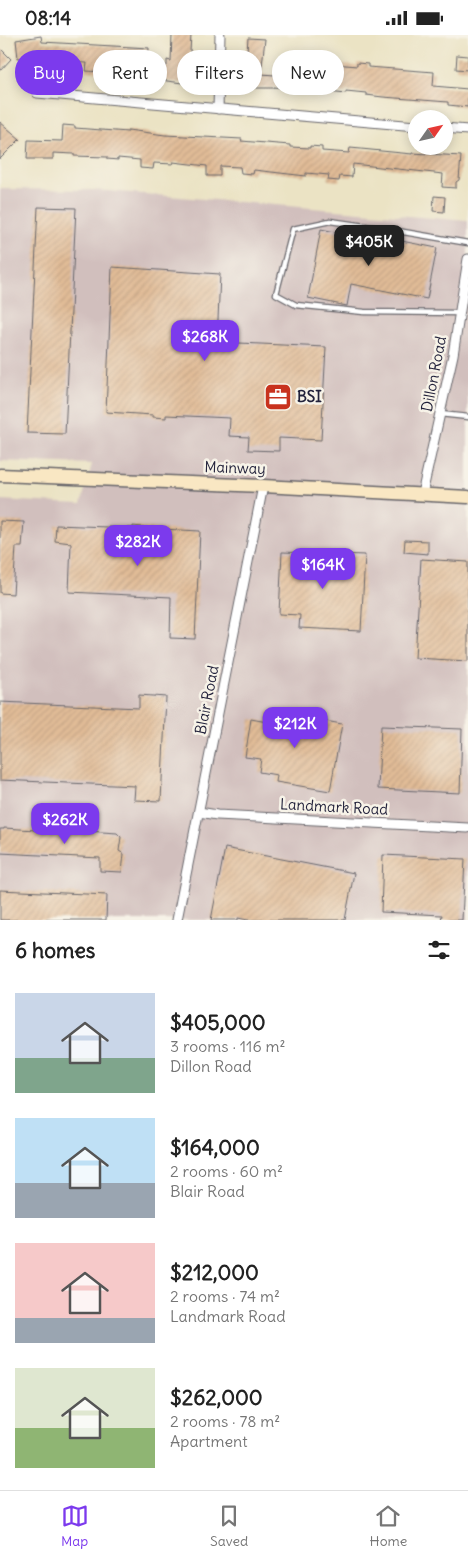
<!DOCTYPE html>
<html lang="en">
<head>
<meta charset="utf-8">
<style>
  :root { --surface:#fff; --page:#f2f2f2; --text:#222; --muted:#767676; --line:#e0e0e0; --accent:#7c3aed }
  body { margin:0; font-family:Delius,sans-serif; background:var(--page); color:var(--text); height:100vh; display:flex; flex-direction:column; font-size:19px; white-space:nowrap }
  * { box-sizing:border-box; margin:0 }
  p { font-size:16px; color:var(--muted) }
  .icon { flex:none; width:28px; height:28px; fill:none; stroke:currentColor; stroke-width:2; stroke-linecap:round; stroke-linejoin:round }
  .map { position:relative; height:885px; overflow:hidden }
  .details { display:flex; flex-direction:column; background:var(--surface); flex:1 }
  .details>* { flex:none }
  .hud { position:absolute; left:15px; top:15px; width:439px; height:45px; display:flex; gap:10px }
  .needle { width:32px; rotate:56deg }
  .tools { position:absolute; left:408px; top:75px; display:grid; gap:10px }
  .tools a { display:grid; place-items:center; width:45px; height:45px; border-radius:50%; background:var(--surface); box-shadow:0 2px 12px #0003; font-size:25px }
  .price { position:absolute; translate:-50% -42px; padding:0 11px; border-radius:10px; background:var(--accent); color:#fff; font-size:16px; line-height:32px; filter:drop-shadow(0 1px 2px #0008) }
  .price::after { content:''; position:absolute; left:50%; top:30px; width:15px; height:11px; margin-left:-8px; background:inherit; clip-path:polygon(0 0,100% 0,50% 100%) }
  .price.selected { background:#222; color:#fff }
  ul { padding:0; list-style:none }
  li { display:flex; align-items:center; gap:15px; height:125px; padding:0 15px }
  li span { display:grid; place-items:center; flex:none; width:140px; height:100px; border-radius:0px; color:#555 }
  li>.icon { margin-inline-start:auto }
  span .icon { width:60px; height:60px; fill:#fffc; stroke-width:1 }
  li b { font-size:21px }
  h2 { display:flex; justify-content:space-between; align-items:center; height:60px; padding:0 15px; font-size:21px }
  .pill { padding:0 18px; border-radius:22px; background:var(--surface); box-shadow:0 2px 12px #0003; font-size:18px; line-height:45px }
  .pill.selected { background:var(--accent); color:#fff }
  .status { display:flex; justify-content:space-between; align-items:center; height:35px; padding:0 25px; background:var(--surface); direction:ltr }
  .status svg { height:14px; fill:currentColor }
  .tab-bar { display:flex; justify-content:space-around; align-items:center; height:70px; border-top:1px solid var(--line); background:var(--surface); font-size:14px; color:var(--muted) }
  .tab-bar a { display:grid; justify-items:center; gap:2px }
  .tab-bar .selected { color:var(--accent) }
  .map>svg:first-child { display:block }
  .industrial { fill:#d1bfbd }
  .building { fill:url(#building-hatch) }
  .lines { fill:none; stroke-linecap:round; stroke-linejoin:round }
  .lane-casing { stroke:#68666b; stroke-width:7 }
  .street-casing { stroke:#68666b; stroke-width:11 }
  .secondary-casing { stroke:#68666b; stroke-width:15 }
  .lane { stroke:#fff; stroke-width:4.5 }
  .street { stroke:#fff; stroke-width:9 }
  .secondary { stroke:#f9e7c3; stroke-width:12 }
  .labels { text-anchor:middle; stroke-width:5; stroke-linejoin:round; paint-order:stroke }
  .street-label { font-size:15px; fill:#22223b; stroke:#f7f3e8 }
  .poi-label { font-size:15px; font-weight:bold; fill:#22223b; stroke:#f7f3e8; text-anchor:start }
</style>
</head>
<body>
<div class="status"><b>08:14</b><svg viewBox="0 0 49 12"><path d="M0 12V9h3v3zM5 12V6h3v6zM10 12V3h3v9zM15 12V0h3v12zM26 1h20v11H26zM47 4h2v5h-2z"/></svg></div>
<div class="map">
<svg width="468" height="885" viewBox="0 0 468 885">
  <defs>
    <pattern id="building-hatch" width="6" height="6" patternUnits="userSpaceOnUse" patternTransform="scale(1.25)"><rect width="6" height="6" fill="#e1bc97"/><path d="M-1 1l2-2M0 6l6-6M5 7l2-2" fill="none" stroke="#c1a183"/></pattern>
  </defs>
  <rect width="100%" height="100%" fill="#f7f3e8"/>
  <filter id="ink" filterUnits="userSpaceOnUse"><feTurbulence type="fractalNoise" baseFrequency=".02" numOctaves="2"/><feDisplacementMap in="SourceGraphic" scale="10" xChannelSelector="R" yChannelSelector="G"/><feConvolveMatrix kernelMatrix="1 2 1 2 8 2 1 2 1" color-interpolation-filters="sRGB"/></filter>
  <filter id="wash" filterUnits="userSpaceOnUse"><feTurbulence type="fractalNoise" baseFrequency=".0096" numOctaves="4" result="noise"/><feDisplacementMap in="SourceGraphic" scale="20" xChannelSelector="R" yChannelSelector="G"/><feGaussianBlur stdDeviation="1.12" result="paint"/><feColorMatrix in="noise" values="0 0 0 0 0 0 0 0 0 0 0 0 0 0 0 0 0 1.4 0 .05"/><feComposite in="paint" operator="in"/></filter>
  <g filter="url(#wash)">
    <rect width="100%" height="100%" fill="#ebe3c4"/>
    <!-- industrial -->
    <polygon class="industrial" points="0,154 96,155 468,186 468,885 0,885 0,465 81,469 92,429 0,426"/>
    <g id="blocks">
      <!-- building -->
      <g class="building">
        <polygon points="172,0 191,0 189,33 191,33 190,49 152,44 153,40 86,36 87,28 55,27 55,18 18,23 16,5 41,1 42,7 149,13 148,30 167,31 167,25 171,26"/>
        <polygon points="248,3 265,4 261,39 288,41 290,25 357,31 357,28 368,29 368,32 434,37 433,51 468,54 468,72 448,70 448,67 383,62 366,60 366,58 346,56 346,58 292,52 292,54 274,52 274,53 244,53"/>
        <polygon points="0,13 11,24 0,36"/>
        <polygon points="457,20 468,21 468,35 456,34"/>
        <polygon points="0,87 20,104 0,124"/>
        <polygon points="63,90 75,91 75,93 128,97 128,95 165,100 242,104 241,106 290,110 290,112 310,113 310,111 322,112 322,116 349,118 350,113 361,114 412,119 412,118 461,121 459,145 456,147 456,153 442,152 443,139 353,129 352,142 340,141 339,146 328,145 329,140 306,138 306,141 254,135 253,139 241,138 240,132 220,131 220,141 207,141 207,131 173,127 173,129 154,128 153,134 140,133 140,125 118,123 118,125 107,124 107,122 74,121 74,119 53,118 53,124 27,124 28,105 62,106"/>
        <polygon points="434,161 445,162 444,177 433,176"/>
        <polygon points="38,172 76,173 65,399 27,398"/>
        <polygon points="321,194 360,202 361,198 437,213 427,264 351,249 347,271 308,263"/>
        <polygon points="112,232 220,239 217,307 326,312 321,405 279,403 279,416 248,415 249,402 229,401 230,383 166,380 166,383 153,382 153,380 106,377"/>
        <polygon points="0,486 24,487 22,512 16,512 13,559 0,558"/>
        <polygon points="56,490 133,493 133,491 142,492 143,493 200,496 195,604 170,603 171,562 69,557 71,508 55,506"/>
        <polygon points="405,505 428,506 428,519 404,517"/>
        <polygon points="282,517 365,520 361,596 299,593 300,580 279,579"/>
        <polygon points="421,524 468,527 468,626 415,623"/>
        <polygon points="139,660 166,662 161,766 134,765 135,751 0,745 0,667 139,673"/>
        <polygon points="268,676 342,689 330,756 276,747 277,740 259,737 261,724 245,722 251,684 267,687"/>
        <polygon points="381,691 462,694 460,758 378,754"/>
        <polygon points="4,793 67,797 67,796 87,797 87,796 117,798 121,802 119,816 124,819 122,837 100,836 100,823 0,818 0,794 4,794"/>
        <polygon points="225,813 354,838 345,885 248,885 238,883 238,885 211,885"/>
        <polygon points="383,820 465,824 462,885 441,885 442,880 381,877"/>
        <polygon points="0,855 107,860 106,885 0,885"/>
      </g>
    </g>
  </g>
  <g filter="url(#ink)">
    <use href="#blocks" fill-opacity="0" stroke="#68666b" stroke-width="1"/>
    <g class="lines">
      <!-- lane casing -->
      <g class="lane-casing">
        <g id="lane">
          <polyline points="459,278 364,277 296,270 276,259 293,194 330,186 386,194 468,208"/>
          <polyline points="440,379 468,382"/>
        </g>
      </g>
      <!-- street casing -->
      <g class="street-casing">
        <g id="street">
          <polyline points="37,58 416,91"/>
          <polyline points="218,74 220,0"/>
          <polyline points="444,93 468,95"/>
          <polyline points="422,459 453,320 468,224"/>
          <polyline points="199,777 217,780 468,793"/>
          <polyline points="177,885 263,451"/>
        </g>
      </g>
      <!-- secondary casing -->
      <g class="secondary-casing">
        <polyline id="secondary" points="0,440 263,451 468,462"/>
      </g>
      <!-- lane -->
      <use href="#lane" class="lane"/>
      <!-- street -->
      <use href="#street" class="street"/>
      <!-- secondary -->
      <use href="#secondary" class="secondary"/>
    </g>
  </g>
  <!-- icons -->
  <defs>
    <g id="office-square" transform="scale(1.4375)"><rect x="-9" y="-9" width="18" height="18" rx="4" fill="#c8321e" stroke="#f7f3e8"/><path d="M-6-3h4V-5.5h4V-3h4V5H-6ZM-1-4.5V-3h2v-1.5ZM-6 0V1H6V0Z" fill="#fff"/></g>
  </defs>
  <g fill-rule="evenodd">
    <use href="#office-square" x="278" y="362"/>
  </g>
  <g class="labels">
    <!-- street labels -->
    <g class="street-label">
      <text transform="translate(434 339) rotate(-79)" y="5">Dillon Road</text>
      <text transform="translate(235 433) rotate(2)" y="5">Mainway</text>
      <text transform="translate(207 665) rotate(-79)" y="5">Blair Road</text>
      <text transform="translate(334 772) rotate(3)" y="5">Landmark Road</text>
    </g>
    <!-- poi labels -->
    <g class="poi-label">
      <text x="297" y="367">BSI</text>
    </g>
  </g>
</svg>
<div class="tools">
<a><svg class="needle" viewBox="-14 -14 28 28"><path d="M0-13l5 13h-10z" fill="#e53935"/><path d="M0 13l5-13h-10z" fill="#767676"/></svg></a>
</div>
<b class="price selected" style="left:369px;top:232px">$405K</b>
<b class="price" style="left:205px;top:327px">$268K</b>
<b class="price" style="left:138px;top:532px">$282K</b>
<b class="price" style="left:323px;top:555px">$164K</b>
<b class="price" style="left:295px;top:714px">$212K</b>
<b class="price" style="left:65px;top:810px">$262K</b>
<div class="hud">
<a class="pill selected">Buy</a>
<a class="pill">Rent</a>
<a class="pill">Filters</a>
<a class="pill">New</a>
</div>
</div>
<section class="details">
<h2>6 homes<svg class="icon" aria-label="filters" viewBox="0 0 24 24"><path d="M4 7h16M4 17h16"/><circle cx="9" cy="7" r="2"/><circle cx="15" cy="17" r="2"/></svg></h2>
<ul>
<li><span style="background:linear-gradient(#c9d6e8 65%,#7fa58c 0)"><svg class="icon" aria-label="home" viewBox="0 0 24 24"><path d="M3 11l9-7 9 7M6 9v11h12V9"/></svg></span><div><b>$405,000</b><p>3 rooms · 116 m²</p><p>Dillon Road</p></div></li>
<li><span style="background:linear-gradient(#bfe0f5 65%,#9aa5b1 0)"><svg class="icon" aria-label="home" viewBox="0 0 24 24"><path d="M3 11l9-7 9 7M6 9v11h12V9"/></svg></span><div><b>$164,000</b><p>2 rooms · 60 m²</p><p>Blair Road</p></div></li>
<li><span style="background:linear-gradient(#f6c9c9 75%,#9aa5b1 0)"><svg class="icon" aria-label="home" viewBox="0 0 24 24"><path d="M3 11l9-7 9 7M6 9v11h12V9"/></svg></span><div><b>$212,000</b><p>2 rooms · 74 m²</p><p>Landmark Road</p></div></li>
<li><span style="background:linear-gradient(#dfe7d0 60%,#8fb573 0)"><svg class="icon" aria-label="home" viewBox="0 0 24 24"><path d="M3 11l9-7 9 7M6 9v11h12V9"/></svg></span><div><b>$262,000</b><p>2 rooms · 78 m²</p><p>Apartment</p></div></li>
</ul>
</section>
<nav class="tab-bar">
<a class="selected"><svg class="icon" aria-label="map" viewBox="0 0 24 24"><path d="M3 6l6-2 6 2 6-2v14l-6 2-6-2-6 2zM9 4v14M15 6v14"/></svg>Map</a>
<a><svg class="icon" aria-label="saved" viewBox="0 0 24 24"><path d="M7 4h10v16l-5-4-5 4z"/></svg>Saved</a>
<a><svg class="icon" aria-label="home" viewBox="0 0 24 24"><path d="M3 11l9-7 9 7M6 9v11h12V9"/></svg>Home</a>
</nav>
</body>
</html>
